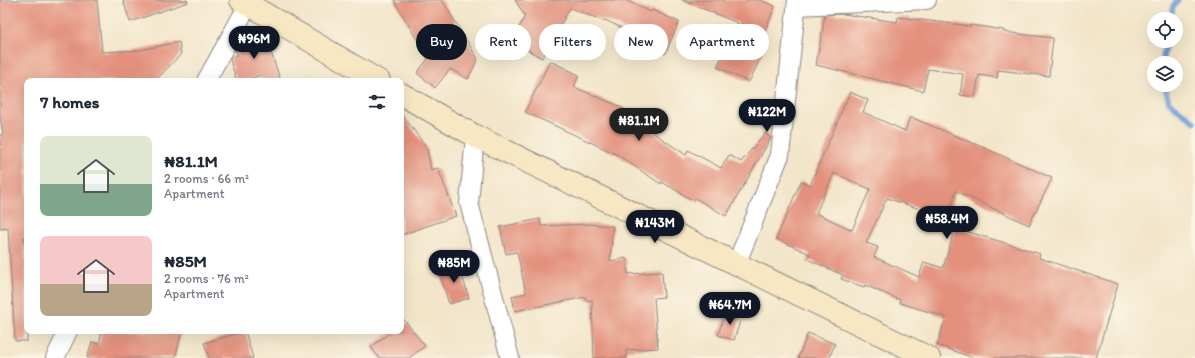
<!DOCTYPE html>
<html lang="en">
<head>
<meta charset="utf-8">
<style>
  :root { --surface:#fff; --page:#f2f2f3; --text:#1f2937; --muted:#747a83; --accent:#111827 }
  body { margin:0; font-family:Itim,sans-serif; background:var(--page); color:var(--text); height:100vh; display:flex; flex-direction:column; font-size:15px; white-space:nowrap }
  * { box-sizing:border-box; margin:0 }
  p { font-size:13px; color:var(--muted) }
  .icon { flex:none; width:22px; height:22px; fill:none; stroke:currentColor; stroke-width:2; stroke-linecap:round; stroke-linejoin:round }
  .map { position:relative; flex:1; overflow:hidden }
  .panel { position:absolute; left:24px; top:78px; width:380px; height:256px; display:flex; flex-direction:column; background:var(--surface); border-radius:8px; box-shadow:0 4px 16px #0002 }
  .panel>* { flex:none }
  .guide { position:absolute; left:416px; top:24px; width:380px; height:36px; display:flex; gap:8px }
  .tools { position:absolute; left:1147px; top:12px; display:grid; gap:8px }
  .tools a { display:grid; place-items:center; width:36px; height:36px; border-radius:50%; background:var(--surface); box-shadow:0 4px 16px #0002; font-size:20px }
  .price { position:absolute; translate:-50% -34px; padding:0 9px; border-radius:14px; background:var(--accent); color:#fff; font-size:13px; line-height:26px; filter:drop-shadow(0 1px 2px #0008) }
  .price::after { content:''; position:absolute; left:50%; top:24px; width:12px; height:9px; margin-left:-6px; background:inherit; clip-path:polygon(0 0,100% 0,50% 100%) }
  .price.selected { background:#222; color:#fff }
  ul { padding:0; list-style:none }
  li { display:flex; align-items:center; gap:12px; height:100px; padding:0 16px }
  li span { display:grid; place-items:center; flex:none; width:112px; height:80px; border-radius:8px; color:#555 }
  li>.icon { margin-inline-start:auto }
  span .icon { width:48px; height:48px; fill:#fffc; stroke-width:1 }
  li b { font-size:17px }
  h2 { display:flex; justify-content:space-between; align-items:center; height:48px; padding:0 16px; font-size:17px }
  .pill { padding:0 14px; border-radius:18px; background:var(--surface); box-shadow:0 4px 16px #0002; font-size:14px; line-height:36px }
  .pill.selected { background:var(--accent); color:#fff }
  .map>svg:first-child { display:block }
  .lines { fill:none; stroke-linecap:round; stroke-linejoin:round }
  .stream { stroke:#6b9cd5; stroke-width:5.5 }
  .building { fill:#e3917d; fill-rule:evenodd }
  .minor-casing { stroke:#8a8482; stroke-width:20 }
  .secondary-casing { stroke:#8a8482; stroke-width:24 }
  .minor { stroke:#fff; stroke-width:18 }
  .secondary { stroke:#f7e8c3; stroke-width:22 }
</style>
</head>
<body>
<div class="map">
<svg width="1195" height="358" viewBox="0 0 1195 358">
  <rect width="100%" height="100%" fill="#fcf5e5"/>
  <filter id="ink" filterUnits="userSpaceOnUse"><feTurbulence type="fractalNoise" baseFrequency=".025" numOctaves="2"/><feDisplacementMap in="SourceGraphic" scale="8" xChannelSelector="R" yChannelSelector="G"/><feConvolveMatrix kernelMatrix="1 2 1 2 8 2 1 2 1" color-interpolation-filters="sRGB"/></filter>
  <filter id="wash" filterUnits="userSpaceOnUse"><feTurbulence type="fractalNoise" baseFrequency=".012" numOctaves="4" result="noise"/><feDisplacementMap in="SourceGraphic" scale="16" xChannelSelector="R" yChannelSelector="G"/><feGaussianBlur stdDeviation="0.9" result="paint"/><feColorMatrix in="noise" values="0 0 0 0 0 0 0 0 0 0 0 0 0 0 0 0 0 1.4 0 .05"/><feComposite in="paint" operator="in"/></filter>
  <g filter="url(#wash)">
    <rect width="100%" height="100%" fill="#f2e5c9"/>
    <g class="lines">
      <!-- stream -->
      <g class="stream">
        <polyline points="1171,19 1173,6 1178,0"/>
        <polyline points="1162,63 1166,41"/>
        <polyline points="1164,85 1169,102 1195,122"/>
      </g>
    </g>
    <g id="blocks">
      <!-- building -->
      <g class="building">
        <polygon points="0,0 97,0 102,52 140,50 179,42 181,54 155,81 27,81 27,236 24,236 27,289 27,341 15,341 8,228 0,229 0,135 3,134 0,117"/>
        <polygon points="123,0 187,0 188,2 130,22"/>
        <polygon points="394,0 442,0 478,59 468,79 450,69 435,88 417,73 428,59"/>
        <polygon points="515,0 625,0 651,12 652,10 679,22 665,54 639,42 641,37 605,20 604,21 570,8 542,58 512,41 525,16"/>
        <polygon points="682,0 760,0 775,6 760,43 766,46 749,82 717,67 738,23"/>
        <polygon points="843,14 897,22 898,17 970,26 971,25 1004,30 1004,32 1053,38 1049,76 998,70 997,78 979,75 975,97 960,95 963,74 928,69 923,91 816,65 825,15"/>
        <polygon points="258,30 265,45 268,44 281,81 262,81 261,75 243,81 237,81 230,60 231,57 238,55 235,50 242,37"/>
        <polygon points="550,61 579,75 574,87 619,106 632,114 630,117 686,155 688,150 721,168 729,155 741,162 765,133 771,138 726,216 695,198 694,201 662,182 661,184 616,154 525,112"/>
        <path d="M850,92l18,8 -5,12 42,19 5,-14 75,31 67,30 -23,47 -73,-34 -9,27 -60,-20 -21,45 12,4 -4,10 45,20 5,-15 19,6 12,-40 64,19 21,7 -1,4 79,26 -22,74h-122l-37,-13 9,-28 -46,-14v-3l-35,-15 -1,2 -23,-8 2,-4 -36,-16 3,-5 -34,-15 25,-58 9,4zM834,173l36,16 -18,41 -36,-17z"/>
        <polygon points="401,113 427,148 431,170 438,168 456,216 401,235"/>
        <polygon points="540,219 541,226 589,224 613,226 610,261 626,258 628,274 662,272 664,297 654,298 658,348 626,350 627,358 594,358 592,300 586,301 586,297 515,311 512,296 526,293 517,252 506,254 500,227"/>
        <polygon points="459,265 469,298 449,304 439,271"/>
        <polygon points="725,313 741,318 734,340 718,335"/>
        <polygon points="401,316 425,346 409,358 379,358 371,347 392,331 401,331"/>
        <polygon points="102,331 182,331 175,358 87,358 92,342 99,344"/>
        <polygon points="245,331 253,358 209,358 204,343"/>
        <polygon points="808,333 835,344 829,358 798,358"/>
      </g>
    </g>
  </g>
  <g filter="url(#ink)">
    <use href="#blocks" fill-opacity="0" stroke="#8a8482" stroke-width="1"/>
    <g class="lines">
      <!-- minor casing -->
      <g class="minor-casing">
        <g id="minor">
          <polyline points="797,6 927,0"/>
          <polyline points="206,81 248,5"/>
          <polyline points="475,136 469,203 510,358"/>
          <polyline points="736,265 780,155 797,0"/>
          <polyline points="55,358 68,331"/>
        </g>
      </g>
      <!-- secondary casing -->
      <g class="secondary-casing">
        <g id="secondary">
          <polyline points="241,0 379,81"/>
          <polyline points="401,94 475,136 929,358"/>
        </g>
      </g>
      <!-- minor -->
      <use href="#minor" class="minor"/>
      <!-- secondary -->
      <use href="#secondary" class="secondary"/>
    </g>
  </g>
</svg>
<div class="tools">
<a><svg class="icon" aria-label="locate" viewBox="0 0 24 24"><circle cx="12" cy="12" r="6"/><path d="M12 2v4M12 18v4M2 12h4M18 12h4"/></svg></a>
<a><svg class="icon" aria-label="layers" viewBox="0 0 24 24"><path d="M12 4l9 5-9 5-9-5zM3 14l9 5 9-5"/></svg></a>
</div>
<b class="price" style="left:254px;top:60px">₦96M</b>
<b class="price" style="left:767px;top:133px">₦122M</b>
<b class="price selected" style="left:639px;top:142px">₦81.1M</b>
<b class="price" style="left:947px;top:240px">₦58.4M</b>
<b class="price" style="left:655px;top:244px">₦143M</b>
<b class="price" style="left:454px;top:284px">₦85M</b>
<b class="price" style="left:730px;top:326px">₦64.7M</b>
<div class="guide">
<a class="pill selected">Buy</a>
<a class="pill">Rent</a>
<a class="pill">Filters</a>
<a class="pill">New</a>
<a class="pill">Apartment</a>
</div>
<section class="panel">
<h2>7 homes<svg class="icon" aria-label="filters" viewBox="0 0 24 24"><path d="M4 7h16M4 17h16"/><circle cx="9" cy="7" r="2"/><circle cx="15" cy="17" r="2"/></svg></h2>
<ul>
<li><span style="background:linear-gradient(#dfe7d0 60%,#7fa58c 0)"><svg class="icon" aria-label="home" viewBox="0 0 24 24"><path d="M3 11l9-7 9 7M6 9v11h12V9"/></svg></span><div><b>₦81.1M</b><p>2 rooms · 66 m²</p><p>Apartment</p></div></li>
<li><span style="background:linear-gradient(#f6c9c9 60%,#b9a48a 0)"><svg class="icon" aria-label="home" viewBox="0 0 24 24"><path d="M3 11l9-7 9 7M6 9v11h12V9"/></svg></span><div><b>₦85M</b><p>2 rooms · 76 m²</p><p>Apartment</p></div></li>
</ul>
</section>
</div>
</body>
</html>
